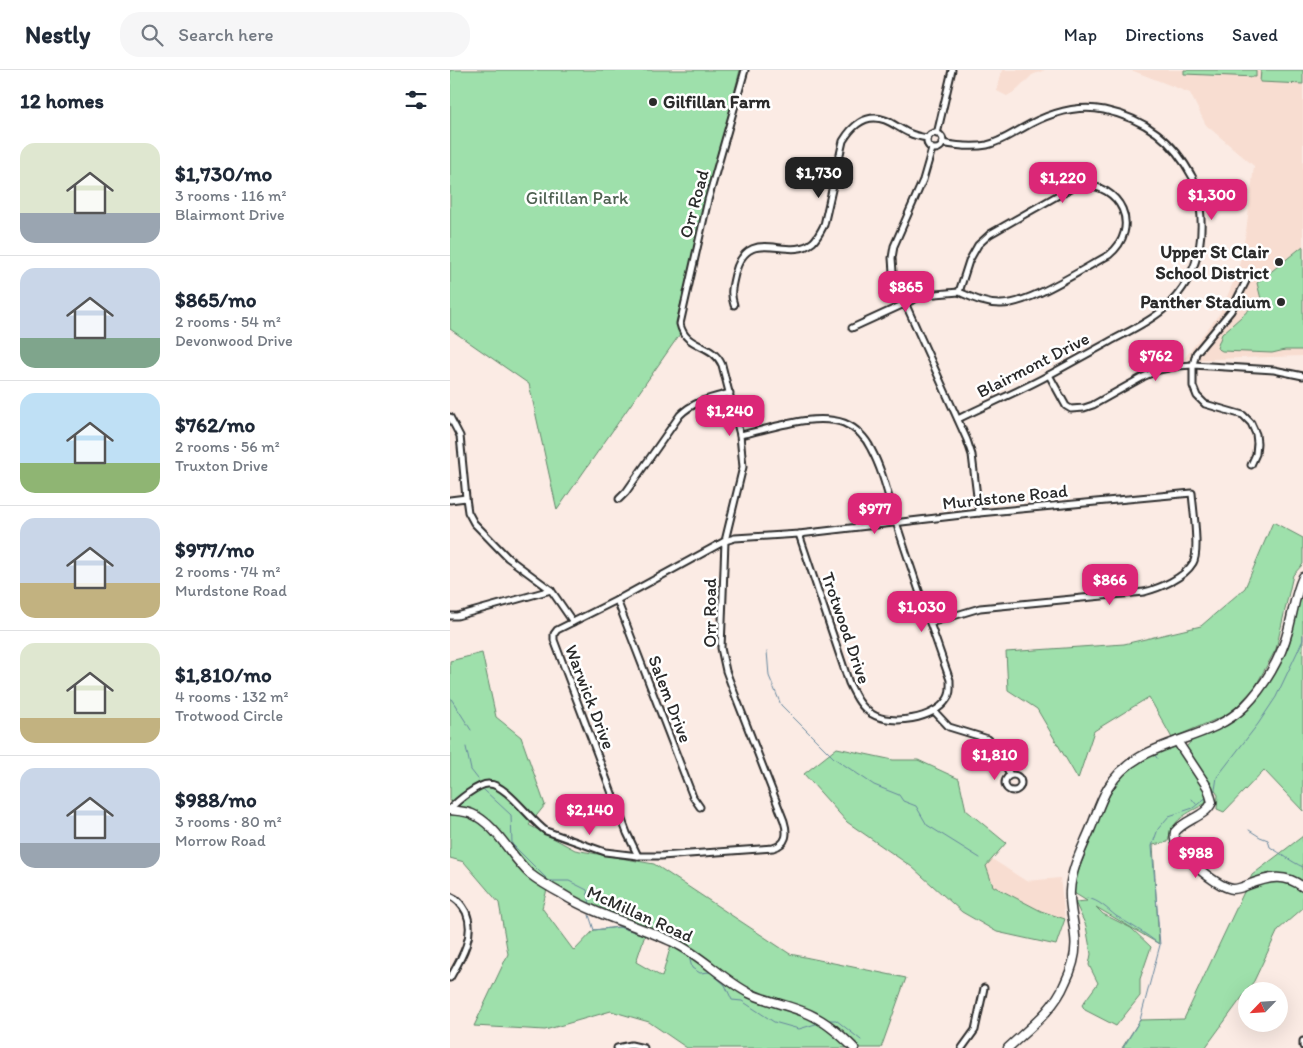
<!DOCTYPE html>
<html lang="en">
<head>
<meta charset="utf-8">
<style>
  :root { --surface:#fff; --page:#f6f6f7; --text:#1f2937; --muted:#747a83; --line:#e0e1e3; --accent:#db2777 }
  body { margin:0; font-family:Itim,sans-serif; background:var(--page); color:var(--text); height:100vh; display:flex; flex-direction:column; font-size:19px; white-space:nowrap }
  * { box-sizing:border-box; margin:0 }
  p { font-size:16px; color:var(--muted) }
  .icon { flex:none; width:28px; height:28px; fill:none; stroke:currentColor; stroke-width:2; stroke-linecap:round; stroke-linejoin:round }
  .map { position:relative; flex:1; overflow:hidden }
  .side { display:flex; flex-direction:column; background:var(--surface); width:450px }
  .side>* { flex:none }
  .needle { width:32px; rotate:245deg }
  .fabs { position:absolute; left:788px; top:912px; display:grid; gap:10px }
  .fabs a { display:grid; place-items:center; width:50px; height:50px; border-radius:50%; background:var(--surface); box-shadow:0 5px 20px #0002; font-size:25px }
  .price { position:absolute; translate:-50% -42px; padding:0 11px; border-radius:10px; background:var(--accent); color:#fff; font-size:16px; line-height:32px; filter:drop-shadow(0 1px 2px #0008) }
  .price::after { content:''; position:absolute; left:50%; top:30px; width:15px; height:11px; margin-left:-8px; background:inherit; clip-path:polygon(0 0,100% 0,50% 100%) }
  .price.active { background:#222; color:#fff }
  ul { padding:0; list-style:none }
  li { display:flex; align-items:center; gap:15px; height:125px; padding:0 20px }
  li+li { border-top:1px solid var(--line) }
  li span { display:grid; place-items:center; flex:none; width:140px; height:100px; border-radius:15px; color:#555 }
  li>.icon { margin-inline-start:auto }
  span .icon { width:60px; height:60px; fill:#fffc; stroke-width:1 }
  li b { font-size:21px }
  h2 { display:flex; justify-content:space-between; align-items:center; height:60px; padding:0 20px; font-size:21px }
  header { display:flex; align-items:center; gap:30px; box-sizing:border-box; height:70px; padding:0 25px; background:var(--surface); border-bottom:1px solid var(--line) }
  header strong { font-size:24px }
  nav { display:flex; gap:28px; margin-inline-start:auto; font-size:18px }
  .search { width:350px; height:45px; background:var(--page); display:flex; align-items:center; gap:12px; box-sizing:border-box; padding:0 18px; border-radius:20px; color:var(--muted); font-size:19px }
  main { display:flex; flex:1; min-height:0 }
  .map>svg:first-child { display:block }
  .built { fill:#f8ddd1 }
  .green { fill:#9ee0ab; stroke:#64866b; fill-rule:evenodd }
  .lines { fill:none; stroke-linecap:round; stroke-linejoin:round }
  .stream { stroke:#65869d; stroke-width:1 }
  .street-casing { stroke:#2b2b2b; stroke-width:9 }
  .secondary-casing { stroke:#2b2b2b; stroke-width:11 }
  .street { stroke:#fff; stroke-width:5 }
  .secondary { stroke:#fff; stroke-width:8 }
  .poi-dot { fill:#2b2b2b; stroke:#fff; stroke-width:2 }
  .labels { text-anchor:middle; stroke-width:5; stroke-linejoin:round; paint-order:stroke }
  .poi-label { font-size:18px; font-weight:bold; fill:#2b2b2b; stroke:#fff; text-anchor:end }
  .park-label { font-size:18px; fill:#4e6151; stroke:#fff }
  .street-label { font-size:18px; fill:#2b2b2b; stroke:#fff }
</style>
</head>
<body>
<header>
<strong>Nestly</strong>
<div class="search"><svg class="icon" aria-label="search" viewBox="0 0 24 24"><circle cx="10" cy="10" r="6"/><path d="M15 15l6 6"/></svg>Search here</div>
<nav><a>Map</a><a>Directions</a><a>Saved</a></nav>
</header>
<main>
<section class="side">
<h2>12 homes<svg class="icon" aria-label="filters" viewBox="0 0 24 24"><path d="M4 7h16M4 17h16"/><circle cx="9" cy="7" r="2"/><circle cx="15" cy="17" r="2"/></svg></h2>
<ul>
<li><span style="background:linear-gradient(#dfe7d0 70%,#9aa5b1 0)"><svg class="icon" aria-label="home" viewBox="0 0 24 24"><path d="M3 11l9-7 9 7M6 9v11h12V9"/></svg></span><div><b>$1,730/mo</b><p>3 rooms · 116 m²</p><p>Blairmont Drive</p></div></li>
<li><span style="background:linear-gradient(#c9d6e8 70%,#7fa58c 0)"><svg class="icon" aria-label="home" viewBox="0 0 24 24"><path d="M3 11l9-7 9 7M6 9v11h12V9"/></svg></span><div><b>$865/mo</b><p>2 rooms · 54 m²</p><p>Devonwood Drive</p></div></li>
<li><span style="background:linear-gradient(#bfe0f5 70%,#8fb573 0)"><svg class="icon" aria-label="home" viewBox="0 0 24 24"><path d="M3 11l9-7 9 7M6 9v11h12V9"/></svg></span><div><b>$762/mo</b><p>2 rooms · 56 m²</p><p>Truxton Drive</p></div></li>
<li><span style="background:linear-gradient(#c9d6e8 65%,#c2b280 0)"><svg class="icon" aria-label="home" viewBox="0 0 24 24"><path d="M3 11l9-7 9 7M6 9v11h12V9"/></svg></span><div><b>$977/mo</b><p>2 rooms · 74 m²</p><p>Murdstone Road</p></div></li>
<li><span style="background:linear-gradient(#dfe7d0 75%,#c2b280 0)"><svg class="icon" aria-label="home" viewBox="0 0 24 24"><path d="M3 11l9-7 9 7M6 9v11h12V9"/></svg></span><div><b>$1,810/mo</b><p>4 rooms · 132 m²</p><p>Trotwood Circle</p></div></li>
<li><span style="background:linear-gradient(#c9d6e8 75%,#9aa5b1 0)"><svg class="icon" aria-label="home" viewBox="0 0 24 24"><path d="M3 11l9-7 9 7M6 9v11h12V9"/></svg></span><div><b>$988/mo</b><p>3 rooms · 80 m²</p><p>Morrow Road</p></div></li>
</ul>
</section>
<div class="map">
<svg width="853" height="978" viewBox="0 0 853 978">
  <rect width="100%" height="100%" fill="#fbebe4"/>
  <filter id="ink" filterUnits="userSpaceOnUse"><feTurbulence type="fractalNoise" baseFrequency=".02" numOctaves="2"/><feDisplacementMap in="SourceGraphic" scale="10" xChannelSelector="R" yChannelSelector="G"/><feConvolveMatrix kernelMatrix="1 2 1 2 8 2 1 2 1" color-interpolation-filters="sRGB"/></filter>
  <g filter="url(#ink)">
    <!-- built -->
    <g class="built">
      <polygon points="552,0 595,0 582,5 567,20 557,26 547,21"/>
      <polygon points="681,0 853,0 853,286 733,290 770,243 788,201 796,162 804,96 756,55 740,23"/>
      <polygon points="542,789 576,811 610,808 615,849 591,841 543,816 536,796"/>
    </g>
    <!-- green -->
    <g class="green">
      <polygon points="0,0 290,0 226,252 230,264 107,440 79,314 0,259"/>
      <polygon points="734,0 806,0 806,7 734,4"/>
      <polygon points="811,0 853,0 853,14 810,12"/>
      <polygon points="853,176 853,280 835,280 822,283 772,281 767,278 772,264 811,229 807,213"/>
      <polygon points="823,452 853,468 853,494 843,505 826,579 805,617 781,643 722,668 699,627 644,661 628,709 587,639 558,620 556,582 674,574 751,556 795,518"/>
      <path d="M853,521v220l-39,-41 -40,42 -7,-3 1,-14 -32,-48c13,-18 40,-17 56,-32 15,-14 40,-52 47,-71 6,-17 7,-36 14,-53z"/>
      <path d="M32,583l14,64 25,20 24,68 -16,20 46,25 79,14 136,90 116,24 -25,70h-194l-38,-26 -38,-11 -66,19 -71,-4 34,-72 -9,-51 -35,-41 -14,-4v-197zM99,812l29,21 94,38 -10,36 -26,-15 9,-27 -26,-8 -25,3 -20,21 -32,-43z"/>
      <path d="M719,677l10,1 27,39v16c-19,11 -34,15 -38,39l-15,3 6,99 -63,-37 7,7 28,14 20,19 -11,32v17l-24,30 -31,-16 -3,-5 16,-22 -9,-18 2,-11 -5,-28 -11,-24 12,-1 -13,-8 2,-16 27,-69 15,-30 20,-17z"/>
      <polygon points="387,678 443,690 468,690 509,709 516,740 556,773 536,796 543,816 591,841 615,849 606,875 547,862 512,842 462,797 397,752 354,704"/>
      <polygon points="853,766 853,838 828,860 804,911 755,978 672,978 690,950 734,949 802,805"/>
    </g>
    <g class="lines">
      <!-- stream -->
      <g class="stream">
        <polyline points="317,581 319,606 331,635 384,688 424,715 449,725 453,731 466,736 477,755 530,788"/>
        <polyline points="0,627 21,660"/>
        <polyline points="16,677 21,700 28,709"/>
        <polyline points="704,684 707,688"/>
        <polyline points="34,720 61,745 62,774 99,811 119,811 137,820 140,834"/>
        <polyline points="763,722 765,720 767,707 808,654 826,627 853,570 853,565"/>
        <polyline points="742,729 746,734"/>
        <path d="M799,760l11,7 8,3 2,7c12,7 20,14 33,20"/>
        <path d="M637,828c12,2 20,11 29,18 15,9 29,17 43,28"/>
        <polyline points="139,845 144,860 169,857 195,865"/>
        <polyline points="209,856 241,871"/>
        <polyline points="239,886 242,898 250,903 260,902 275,915 282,930 292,931 324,952 349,959 369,953"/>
        <polyline points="380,950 386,950 411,970"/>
        <polyline points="673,978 690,950 710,875 702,776 708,759 719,746 743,738 758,726"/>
      </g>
      <!-- street casing -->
      <g class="street-casing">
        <g id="street">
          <circle cx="485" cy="71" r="8"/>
          <polyline points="487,64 502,0"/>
          <path d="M492,73c15,3 30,5 45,2 13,-3 23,-10 34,-16 24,-14 54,-25 83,-19 42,9 69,30 89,68 4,9 6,19 7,29 5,39 -6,75 -36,102 -16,14 -37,23 -55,33 -20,11 -40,22 -60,33 -29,16 -61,29 -91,44"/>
          <polyline points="482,79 473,110 444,176 442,188 443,202 447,215 517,370 522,385 529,443"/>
          <path d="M630,115c41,-2 62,43 29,70 -27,14 -80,50 -109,49 -15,0 -27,-6 -41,-12l10,-31 9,-16 12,-11 79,-45z"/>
          <polyline points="796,211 781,241 746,283 743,295 743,316 747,326 755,334 793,345 801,353 806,364 807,373 806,384 801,395"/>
          <path d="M284,235c-4,-12 -2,-18 1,-31 13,-51 53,-11 78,-32 5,-5 8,-11 11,-17l19,-84c9,-15 23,-28 42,-21 8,3 15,9 24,13 6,3 12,4 19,5"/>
          <polyline points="402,258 474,225 509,222"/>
          <polyline points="599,305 616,336 621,339 634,338 643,335 693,307 709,300 728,296 743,295 824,300 853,306"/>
          <polyline points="0,347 10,366 16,428 18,442 24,453 58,488 101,520 123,552"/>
          <path d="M290,365c30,-6 75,-23 104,-12 12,5 22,15 27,26 13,24 18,51 26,76 17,52 35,104 53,155 0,7 1,14 -3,19 -12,20 -56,27 -75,15 -12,-7 -17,-19 -23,-31l-50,-149"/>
          <path d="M169,429l7,-7 54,-77c14,-14 31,-17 50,-22"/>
          <polyline points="0,430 16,428"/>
          <polyline points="167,530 243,727 250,737"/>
          <polyline points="0,546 7,546 101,520"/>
          <polyline points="484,641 499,657 538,669 544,674 549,681 560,705"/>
          <circle cx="563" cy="713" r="8"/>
          <path d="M0,739c7,-8 29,-26 39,-25 17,0 42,37 57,47l59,21 33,4h23l112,-8c14,-4 15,-14 11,-27l-47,-121 -11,-29 -5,-23 4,-107 18,-74 -3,-32 -18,-70c-10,-23 -36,-15 -42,-41l28,-124 37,-130"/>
          <path d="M188,786l-11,-23 -73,-193v-6l3,-4 60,-30 108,-59 10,-3 64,-4 180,-21 213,-20c1,15 8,59 1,70 -9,15 -33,25 -49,29l-164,16 -50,15"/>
          <path d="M0,826c8,3 12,9 16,16 10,23 -5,47 -16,66"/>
          <polyline points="853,971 853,976"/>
          <polyline points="167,978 181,975 194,978"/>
          <polyline points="512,978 525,960 534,918"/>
        </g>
      </g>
      <!-- secondary casing -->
      <g class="secondary-casing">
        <g id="secondary">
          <path d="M727,671l31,47 4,14c-6,15 -27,17 -37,30 -1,5 0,10 3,15 7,12 41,41 55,42 5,0 10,-2 15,-4 20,-8 37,-12 55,2"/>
          <path d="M0,740c7,1 15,1 22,4 24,10 39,43 58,60 9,7 21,14 32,20 35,22 75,31 111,48 28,13 49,37 76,51 19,9 40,12 60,21 18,8 32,21 45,34"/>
          <path d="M558,978c20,-19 46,-38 57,-65 7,-14 12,-31 10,-47 -1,-15 -6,-30 -5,-45 1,-22 12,-42 20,-61 6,-14 10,-29 18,-42 30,-51 98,-43 137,-82 19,-19 36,-48 43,-75 5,-18 7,-37 15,-54"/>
        </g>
      </g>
      <!-- street -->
      <use href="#street" class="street"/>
      <!-- secondary -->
      <use href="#secondary" class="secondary"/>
    </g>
  </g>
  <!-- markers -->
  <g class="poi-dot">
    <circle cx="203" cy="32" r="5"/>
    <circle cx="829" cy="192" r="5"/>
    <circle cx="831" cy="232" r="5"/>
  </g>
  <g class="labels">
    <!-- poi labels -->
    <g class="poi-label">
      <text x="213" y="38" text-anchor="start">Gilfillan Farm</text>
      <text x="819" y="188">Upper St Clair<tspan x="819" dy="21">School District</tspan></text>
      <text x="821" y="238">Panther Stadium</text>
    </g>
    <!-- park labels -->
    <g class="park-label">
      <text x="127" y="134">Gilfillan Park</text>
    </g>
    <!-- street labels -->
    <g class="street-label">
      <text transform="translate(244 134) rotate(-75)" y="6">Orr Road</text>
      <text transform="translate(583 295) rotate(-27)" y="6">Blairmont Drive</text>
      <text transform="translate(555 427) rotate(-6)" y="6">Murdstone Road</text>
      <text transform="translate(260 543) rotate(-90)" y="6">Orr Road</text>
      <text transform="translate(396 558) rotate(71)" y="6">Trotwood Drive</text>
      <text transform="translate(140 627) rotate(69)" y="6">Warwick Drive</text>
      <text transform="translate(220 629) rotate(69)" y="6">Salem Drive</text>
      <text transform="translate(190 844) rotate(24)" y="6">McMillan Road</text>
    </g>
  </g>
</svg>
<div class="fabs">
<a><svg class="needle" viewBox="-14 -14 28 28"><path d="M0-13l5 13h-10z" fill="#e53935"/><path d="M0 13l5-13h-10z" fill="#747a83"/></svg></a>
</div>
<b class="price active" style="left:369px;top:129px">$1,730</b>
<b class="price" style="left:613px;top:134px">$1,220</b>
<b class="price" style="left:762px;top:151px">$1,300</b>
<b class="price" style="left:456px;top:243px">$865</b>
<b class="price" style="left:706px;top:312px">$762</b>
<b class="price" style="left:280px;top:367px">$1,240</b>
<b class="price" style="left:425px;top:465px">$977</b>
<b class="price" style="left:660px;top:536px">$866</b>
<b class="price" style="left:472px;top:563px">$1,030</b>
<b class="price" style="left:545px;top:711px">$1,810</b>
<b class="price" style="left:140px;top:766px">$2,140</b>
<b class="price" style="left:746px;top:809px">$988</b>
</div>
</main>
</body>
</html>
